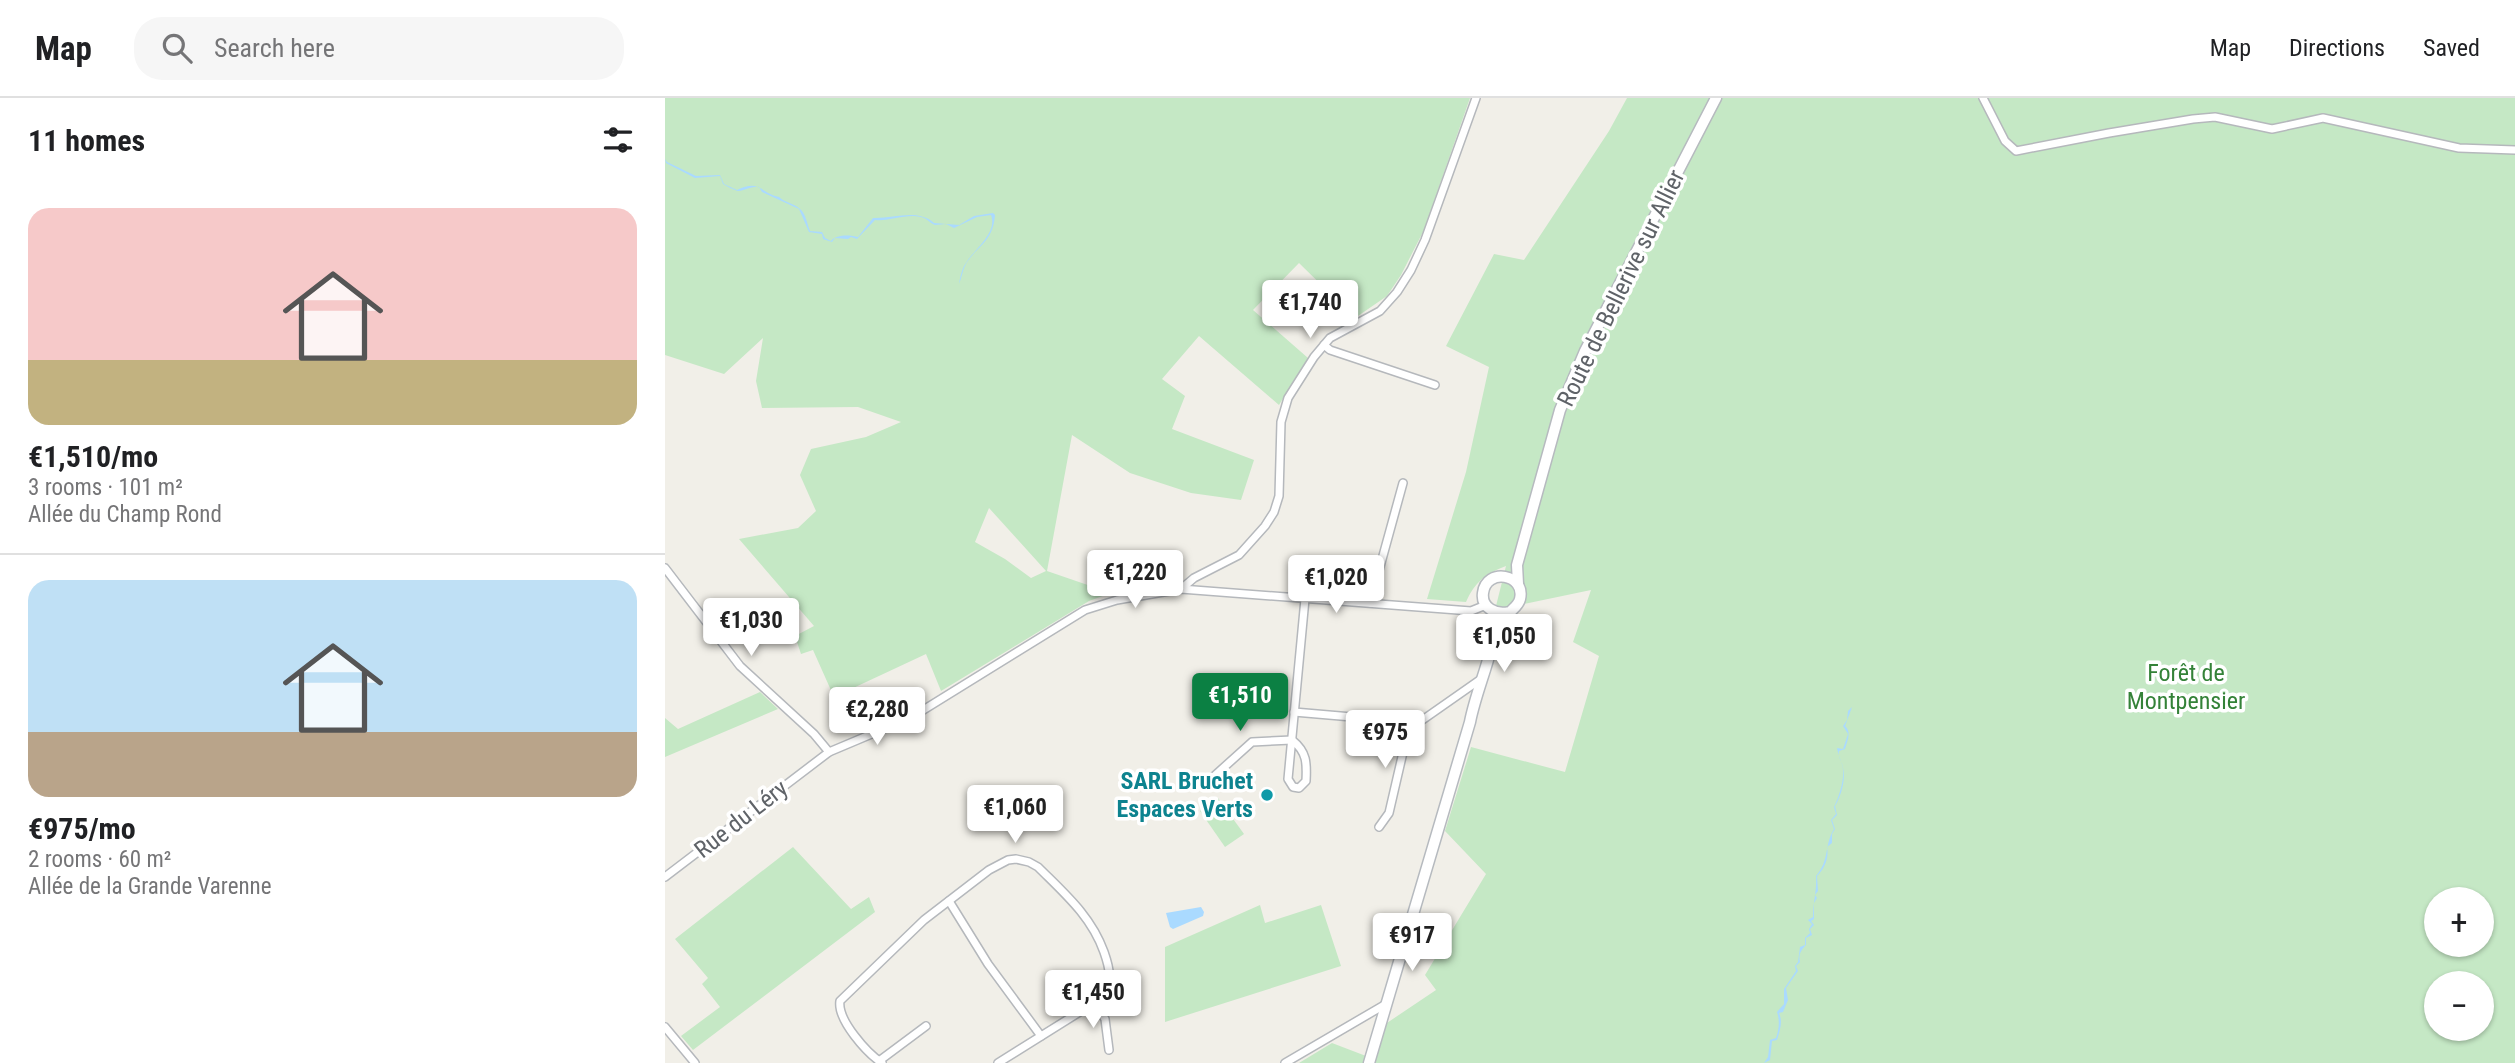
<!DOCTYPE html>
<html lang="en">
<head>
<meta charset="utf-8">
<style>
  :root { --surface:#fff; --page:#f6f6f6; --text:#202124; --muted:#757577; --line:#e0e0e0; --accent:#0b8043 }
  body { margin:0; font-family:"Roboto Condensed",sans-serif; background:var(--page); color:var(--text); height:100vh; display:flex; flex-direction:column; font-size:26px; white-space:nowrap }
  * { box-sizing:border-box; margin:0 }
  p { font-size:23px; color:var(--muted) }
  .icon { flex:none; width:38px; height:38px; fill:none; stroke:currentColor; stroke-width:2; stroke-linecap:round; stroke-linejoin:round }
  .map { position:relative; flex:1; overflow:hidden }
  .details { display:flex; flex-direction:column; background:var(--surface); width:665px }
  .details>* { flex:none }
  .buttons { position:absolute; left:1759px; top:789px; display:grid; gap:14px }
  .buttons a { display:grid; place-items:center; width:70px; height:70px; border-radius:50%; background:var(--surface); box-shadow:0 2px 5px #0004; font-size:35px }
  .price { position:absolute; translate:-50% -60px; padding:0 16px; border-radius:7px; background:#fff; color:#222; font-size:23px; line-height:46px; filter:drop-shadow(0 2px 4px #0008) }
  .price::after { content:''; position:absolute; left:50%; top:42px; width:21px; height:16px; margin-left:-10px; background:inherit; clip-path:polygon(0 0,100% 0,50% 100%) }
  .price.active { background:var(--accent); color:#fff }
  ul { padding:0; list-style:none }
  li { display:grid; align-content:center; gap:14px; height:371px; padding:0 28px }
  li+li { border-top:2px solid var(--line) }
  li span { display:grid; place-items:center; height:217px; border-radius:21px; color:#555 }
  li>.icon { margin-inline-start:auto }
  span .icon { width:126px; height:126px; fill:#fffc; stroke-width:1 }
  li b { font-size:30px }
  h2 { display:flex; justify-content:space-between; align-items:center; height:84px; padding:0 28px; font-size:30px }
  header { display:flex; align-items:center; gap:42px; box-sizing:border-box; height:98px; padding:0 35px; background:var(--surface); border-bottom:2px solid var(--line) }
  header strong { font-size:33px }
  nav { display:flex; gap:38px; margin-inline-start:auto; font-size:24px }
  .search { width:490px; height:63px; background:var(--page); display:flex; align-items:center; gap:18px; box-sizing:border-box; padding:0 24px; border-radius:28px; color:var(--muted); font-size:26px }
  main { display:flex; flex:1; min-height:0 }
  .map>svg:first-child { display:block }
  .green { fill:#c5e8c5; fill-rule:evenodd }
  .water { fill:#aadaff }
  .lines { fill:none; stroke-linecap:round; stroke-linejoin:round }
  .minor-casing { stroke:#b5b8bc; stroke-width:10 }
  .secondary-casing { stroke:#b6babf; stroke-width:13 }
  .minor { stroke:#fff; stroke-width:7 }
  .secondary { stroke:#fff; stroke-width:10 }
  .culture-dot { fill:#0f9aa8; stroke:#fff; stroke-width:2.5 }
  .labels { text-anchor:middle; stroke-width:7; stroke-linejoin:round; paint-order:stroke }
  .street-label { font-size:24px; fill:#5f6368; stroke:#fff }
  .park-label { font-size:24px; fill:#348238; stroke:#fff }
  .culture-label { font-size:24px; font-weight:bold; fill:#0d838f; stroke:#fff; text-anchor:end }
</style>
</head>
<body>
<header>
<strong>Map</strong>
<div class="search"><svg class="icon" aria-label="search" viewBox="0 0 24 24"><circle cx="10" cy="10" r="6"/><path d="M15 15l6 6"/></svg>Search here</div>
<nav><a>Map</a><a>Directions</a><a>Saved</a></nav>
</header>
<main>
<section class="details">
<h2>11 homes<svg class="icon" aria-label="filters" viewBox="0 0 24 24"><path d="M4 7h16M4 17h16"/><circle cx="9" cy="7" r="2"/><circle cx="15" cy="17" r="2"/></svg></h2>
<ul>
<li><span style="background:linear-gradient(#f6c9c9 70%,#c2b280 0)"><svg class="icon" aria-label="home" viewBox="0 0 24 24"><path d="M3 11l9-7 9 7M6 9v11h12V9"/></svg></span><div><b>€1,510/mo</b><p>3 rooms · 101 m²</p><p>Allée du Champ Rond</p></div></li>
<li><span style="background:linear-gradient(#bfe0f5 70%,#b9a48a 0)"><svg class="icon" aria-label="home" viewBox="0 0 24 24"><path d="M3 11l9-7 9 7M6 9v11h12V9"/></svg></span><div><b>€975/mo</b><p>2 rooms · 60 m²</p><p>Allée de la Grande Varenne</p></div></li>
</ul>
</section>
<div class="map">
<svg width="1850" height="965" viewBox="0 0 1850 965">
  <rect width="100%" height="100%" fill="#f1efe8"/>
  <!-- green -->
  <g class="green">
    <path d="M0,0h805l-46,132 -23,45 -14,21 -32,22 -56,-55 -46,47 55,48 -29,47 -80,-69 -37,43 23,17 -13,33 82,31 -13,40 -50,-7 -61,-20 -58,-38 -25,136 64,22 -22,8 -148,90 -15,-37 -92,43 -21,-47 -12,4 -6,-18 19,-10 -75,-87 59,-11 18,-17 -16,-36 11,-26 55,-12 35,-15 -43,-15 -96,1 -6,-27 7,-43 -39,36 -59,-19zM324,410l57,63 -15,7 -26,-19 -30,-17z"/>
    <path d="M962,0h888v965h-1216l33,-20 34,13 6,-23 64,-43 -11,-15 61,-101 -41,-43 26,-84 94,25 34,-116 -26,-14 18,-52 -96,20 11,-44c-21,8 -31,16 -40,36l-39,-3 39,-127 23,-105 -43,-21 48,-92 30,6 85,-129zM1771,802h45v45h-45zM1771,886h45v45h-45z"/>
    <polygon points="95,594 113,611 0,659 0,620 13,631"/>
    <polygon points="553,700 579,736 560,749 535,713"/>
    <polygon points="128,749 186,811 204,799 210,814 28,952 16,938 55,909 37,886 43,880 10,841"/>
    <polygon points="595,807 600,825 656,807 676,868 500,924 500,849"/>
  </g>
  <!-- water -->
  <g class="water">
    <path d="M0,61l2,3 29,14 24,-1 4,9 13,6c23,-11 23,3 42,7 6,6 15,6 21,12 6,5 7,15 10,22l12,1 3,6 6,3c5,-7 20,-6 27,-4l15,-19c20,1 44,-10 61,5l25,2 15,-9 19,-3 2,2c-2,26 -16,30 -28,47 -4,6 -5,15 -8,22 1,-6 3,-16 7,-21 8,-14 32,-30 25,-48l-14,2 -23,11 -8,-4 -11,1c-3,-1 -6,-4 -9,-6 -15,-8 -35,3 -51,1l-18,19 -6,-2 -3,2 -13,-1 -3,4 -9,-3 -1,-5 -13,-2 -10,-23 -37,-17 -3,-5c-8,-1 -14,4 -21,4 -4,-1 -12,-5 -15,-7l-3,-8 -25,2 -29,-15z"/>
    <path d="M1187,609l-7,19c7,6 2,15 0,23l-6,2c-1,8 3,9 4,17 3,11 -2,28 -8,38l2,9 -5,5 3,9 -3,5v9l-5,4c2,11 -2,21 -10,29l1,15 -3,4 2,3 -3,5v16l-3,2 3,4 -4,4 2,6 -6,3v7c-5,5 -8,10 -6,17l-4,4 2,5 -12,17 2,12 -5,12 -4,1c4,9 1,17 -2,27l-5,1 -2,19 -6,3 4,-6 2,-17 6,-2c3,-9 4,-17 1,-26l7,-8v-15l12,-18 -1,-5 3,-4 2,-15 5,-2v-7l5,-5 -1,-4 3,-5 -4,-4 5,-3c0,-15 4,-26 3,-41 14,-16 8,-31 18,-47l-3,-9 5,-6 -2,-7c5,-11 10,-25 9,-37 0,-6 -5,-15 -6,-22l6,1 5,-15 -5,-8 4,-6 1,-9z"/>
    <polygon points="536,809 539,814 538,818 508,831 505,829 501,815"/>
  </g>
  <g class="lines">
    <!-- minor casing -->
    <g class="minor-casing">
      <g id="minor">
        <polyline points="1318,0 1340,43 1351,53 1444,35 1528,21 1550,19 1607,31 1658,20 1794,50 1850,52"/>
        <polyline points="659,247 665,252 770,287"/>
        <polyline points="0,470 75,568 149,636 164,654"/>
        <polyline points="516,491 529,480 574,457 600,428 609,414 614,398 616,324 623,300 649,259 665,240 715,213 732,194 746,172 760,142 811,0"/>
        <polyline points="705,505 738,385"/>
        <polyline points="629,614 745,624 756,623 816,581"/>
        <path d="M627,642c15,12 15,23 14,41l-7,7 -6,-1 -5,-8 17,-180"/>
        <polyline points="547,680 587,644 627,642"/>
        <polyline points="714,729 724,715 745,624"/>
        <polyline points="0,779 164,654 247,619 420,512 452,502 516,491 806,513 821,507"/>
        <polyline points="284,803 323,866 376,938"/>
        <polyline points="430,906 440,921 444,952"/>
        <polyline points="0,929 30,965"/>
        <polyline points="214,963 261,928"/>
        <path d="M217,965c-15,-10 -45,-43 -42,-62l84,-81 65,-50 19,-10 8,-1 13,3 9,5c27,27 53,49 66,85 6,17 9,30 -2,46l-104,65"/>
        <polyline points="620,965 721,906"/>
      </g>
    </g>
    <!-- secondary casing -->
    <g class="secondary-casing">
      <g id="secondary">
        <polyline points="853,486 852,467 895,312 920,253 1051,0"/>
        <path d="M834,539c2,-8 4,-15 8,-21 4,-7 11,-9 13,-17 6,-25 -34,-32 -37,-6 -2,15 13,22 26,19"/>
        <path d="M704,965l101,-341c7,-36 26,-72 26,-109"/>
      </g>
    </g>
    <!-- minor -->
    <use href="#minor" class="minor"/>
    <!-- secondary -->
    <use href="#secondary" class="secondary"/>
  </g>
  <!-- markers -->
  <circle class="culture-dot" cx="602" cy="697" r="7"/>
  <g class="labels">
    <!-- street labels -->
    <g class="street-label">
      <text transform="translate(956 190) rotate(-64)" y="8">Route de Bellerive sur Allier</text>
      <text transform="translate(76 721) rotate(-38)" y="8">Rue du Léry</text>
    </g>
    <!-- park labels -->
    <g class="park-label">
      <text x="1521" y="583">Forêt de<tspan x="1521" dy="28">Montpensier</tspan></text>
    </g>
    <!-- culture labels -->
    <g class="culture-label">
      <text x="588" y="691">SARL Bruchet<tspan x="588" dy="28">Espaces Verts</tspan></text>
    </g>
  </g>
</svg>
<div class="buttons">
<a>+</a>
<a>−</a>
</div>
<b class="price" style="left:645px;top:242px">€1,740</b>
<b class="price" style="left:470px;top:512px">€1,220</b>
<b class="price" style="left:671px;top:517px">€1,020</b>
<b class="price" style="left:86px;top:560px">€1,030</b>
<b class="price" style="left:839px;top:576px">€1,050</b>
<b class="price active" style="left:575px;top:635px">€1,510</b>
<b class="price" style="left:212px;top:649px">€2,280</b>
<b class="price" style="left:720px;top:672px">€975</b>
<b class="price" style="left:350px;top:747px">€1,060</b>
<b class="price" style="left:747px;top:875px">€917</b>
<b class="price" style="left:428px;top:932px">€1,450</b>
</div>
</main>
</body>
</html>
